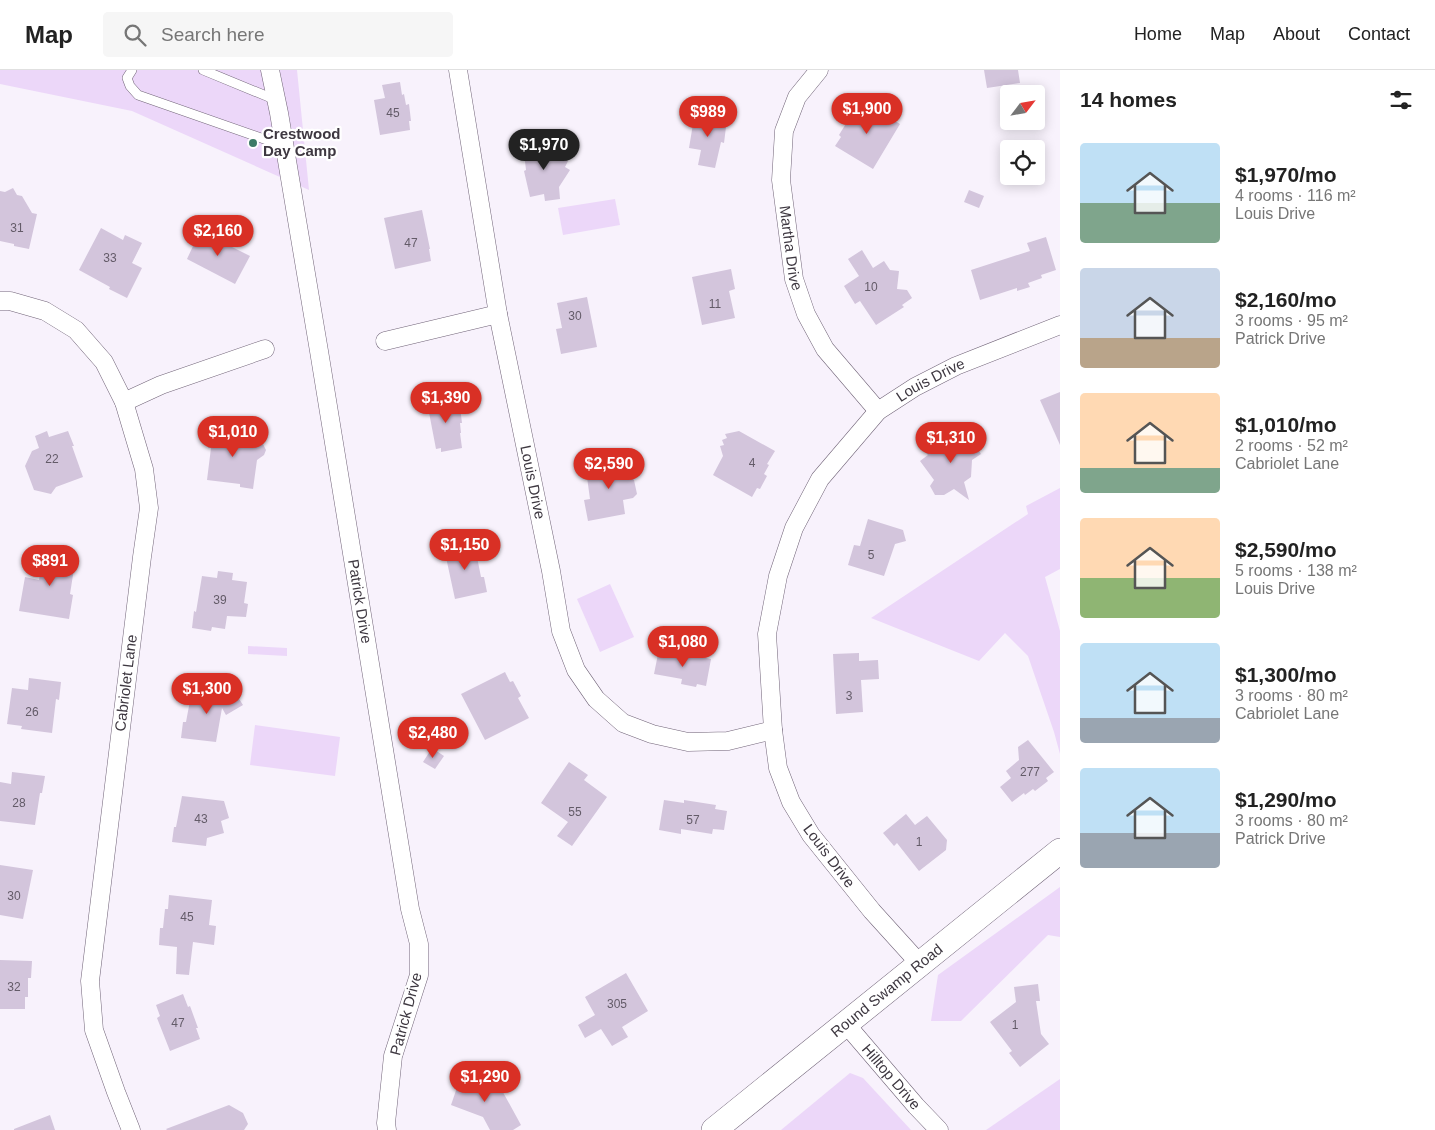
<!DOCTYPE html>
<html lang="en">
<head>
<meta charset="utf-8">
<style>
  :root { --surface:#fff; --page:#f6f6f6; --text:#222; --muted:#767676; --line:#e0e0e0; --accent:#d93025 }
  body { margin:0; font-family:Helvetica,sans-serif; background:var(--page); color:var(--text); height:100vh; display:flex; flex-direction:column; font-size:19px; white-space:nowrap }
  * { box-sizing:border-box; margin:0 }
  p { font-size:16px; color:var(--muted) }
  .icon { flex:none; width:28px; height:28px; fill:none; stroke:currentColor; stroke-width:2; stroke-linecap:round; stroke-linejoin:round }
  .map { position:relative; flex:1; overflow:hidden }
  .side { display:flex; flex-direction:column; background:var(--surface); width:375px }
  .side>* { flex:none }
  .needle { width:32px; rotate:59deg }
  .fabs { position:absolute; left:1000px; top:15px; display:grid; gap:10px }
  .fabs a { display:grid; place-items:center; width:45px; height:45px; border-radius:5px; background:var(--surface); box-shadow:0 2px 12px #0003; font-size:25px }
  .price { position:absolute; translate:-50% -42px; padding:0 11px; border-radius:18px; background:var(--accent); color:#fff; font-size:16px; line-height:32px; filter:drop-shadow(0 1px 2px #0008) }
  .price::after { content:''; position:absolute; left:50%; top:30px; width:15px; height:11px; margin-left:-8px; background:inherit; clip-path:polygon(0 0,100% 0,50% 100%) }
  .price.active { background:#222; color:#fff }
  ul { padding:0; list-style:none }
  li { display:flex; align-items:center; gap:15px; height:125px; padding:0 20px }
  li span { display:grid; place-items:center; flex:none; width:140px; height:100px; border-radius:5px; color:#555 }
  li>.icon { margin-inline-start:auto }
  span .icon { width:60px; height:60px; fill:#fffc; stroke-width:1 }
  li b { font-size:21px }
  h2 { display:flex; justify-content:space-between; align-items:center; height:60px; padding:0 20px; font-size:21px }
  header { display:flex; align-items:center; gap:30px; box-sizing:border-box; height:70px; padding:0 25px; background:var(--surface); border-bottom:1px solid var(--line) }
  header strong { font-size:24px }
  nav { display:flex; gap:28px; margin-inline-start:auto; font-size:18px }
  .search { width:350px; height:45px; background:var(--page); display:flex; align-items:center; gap:12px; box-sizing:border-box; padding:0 18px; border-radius:5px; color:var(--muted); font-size:19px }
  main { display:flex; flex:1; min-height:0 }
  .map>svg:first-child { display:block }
  .green { fill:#ecd7f9 }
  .building { fill:#d3c5dc }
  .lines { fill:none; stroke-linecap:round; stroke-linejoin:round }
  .lane-casing { stroke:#716478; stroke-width:10 }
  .street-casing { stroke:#716478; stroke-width:19 }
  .secondary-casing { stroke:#716478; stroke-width:26 }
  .lane { stroke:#fff; stroke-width:9 }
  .street { stroke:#fff; stroke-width:18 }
  .secondary { stroke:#fff; stroke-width:25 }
  .poi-dot { fill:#3c7a66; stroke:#fff; stroke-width:2 }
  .labels { text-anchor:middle; stroke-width:4.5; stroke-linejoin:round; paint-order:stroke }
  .number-label { font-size:12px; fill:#635b68 }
  .poi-label { font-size:15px; font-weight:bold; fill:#3e3841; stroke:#fff; text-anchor:start }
  .street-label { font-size:15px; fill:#3e3841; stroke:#fff }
</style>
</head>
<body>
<header>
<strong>Map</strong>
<div class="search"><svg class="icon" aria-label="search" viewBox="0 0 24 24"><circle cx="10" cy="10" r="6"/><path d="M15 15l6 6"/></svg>Search here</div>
<nav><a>Home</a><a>Map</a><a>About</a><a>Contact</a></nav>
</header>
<main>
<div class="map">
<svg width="1060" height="1060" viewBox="0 0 1060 1060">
  <rect width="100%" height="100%" fill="#f8f2fc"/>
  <!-- green -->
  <g class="green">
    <polygon points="0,0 297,0 309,120 132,41 0,14"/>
    <polygon points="615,129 620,155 563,165 558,138"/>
    <polygon points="1060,418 1060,499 1045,507 1060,561 1060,684 1054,662 1028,586 1005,563 979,591 871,548 1028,444 1026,436"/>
    <polygon points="610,514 634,567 600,582 577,529"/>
    <polygon points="248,576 287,578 287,586 248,584"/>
    <polygon points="255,655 340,667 335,706 250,695"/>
    <polygon points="1060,817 1060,867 1048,865 961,951 931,951 938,905"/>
    <polygon points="850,1003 863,1008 911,1060 781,1060"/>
    <polygon points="1060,1009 1060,1060 986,1060"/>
  </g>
  <!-- building -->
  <g class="building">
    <polygon points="984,0 1018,0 1020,13 987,18"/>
    <polygon points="400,12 402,25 404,24 406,35 409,34 411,51 409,51 410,60 380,65 374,30 385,28 382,15"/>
    <polygon points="863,32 900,54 873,99 835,76 841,67 839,65 847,52 850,53"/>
    <polygon points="695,42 725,47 723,57 726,57 724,73 721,72 715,98 698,95 701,80 689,78"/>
    <polygon points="540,73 568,91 565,97 570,100 559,117 560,129 545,131 544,124 530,127 524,101 526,100 523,75"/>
    <polygon points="13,118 17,125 22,126 32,143 37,144 29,179 14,176 14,174 0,171 0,121 5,122"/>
    <polygon points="969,120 984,126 979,138 964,132"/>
    <polygon points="422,140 430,179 429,179 431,191 395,199 384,148"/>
    <polygon points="101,158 123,170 125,165 142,173 132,193 142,198 127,228 109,219 110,217 79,200"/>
    <polygon points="200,161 250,186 235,214 187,189"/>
    <polygon points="1046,167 1056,200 1041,205 1042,208 1028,213 1030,217 1017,221 1017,218 980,230 971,200 1030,181 1027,173"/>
    <polygon points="862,180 873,198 884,191 890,200 899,201 897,219 907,220 912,228 902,235 904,237 876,255 860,231 855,234 844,216 859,206 848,189"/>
    <polygon points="731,199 735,219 729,221 735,248 702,255 692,207"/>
    <polygon points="587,227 597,277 561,284 556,259 562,258 557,233"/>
    <polygon points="1060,322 1060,375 1040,330"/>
    <polygon points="456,327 457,338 460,337 462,353 460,353 461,363 460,363 462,378 441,382 441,378 436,379 427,332"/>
    <polygon points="211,358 243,361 243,372 259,372 263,374 266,380 264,385 257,390 253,419 240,417 240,414 207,410 211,378 208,378"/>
    <polygon points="964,359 981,384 972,390 971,407 964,412 969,430 954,419 944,425 935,425 930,416 934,410 920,391 928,385 926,383 940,373 942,376"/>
    <polygon points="47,361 49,367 68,361 74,376 72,376 83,407 56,417 51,424 34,420 25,396 32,381 39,378 35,366"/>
    <polygon points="739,361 775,381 767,394 769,395 764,404 767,406 760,419 757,418 752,427 713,405 723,386 720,376 724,375 722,370 727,368 725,364"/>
    <polygon points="607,379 629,398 630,406 634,410 637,424 633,428 623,430 625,444 588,451 584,430 590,429 586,400 613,396"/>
    <polygon points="868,449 903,460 906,471 895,474 884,506 848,495 854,475 860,476"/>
    <polygon points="474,472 481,507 484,507 487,522 455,529 444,478"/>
    <polygon points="44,481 76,486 70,524 73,525 69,549 19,541 25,507 39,510"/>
    <polygon points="218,501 233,503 232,510 247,512 244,533 248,534 246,547 227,546 225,559 212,557 211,561 192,558 194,541 196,542 202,506 217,508"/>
    <polygon points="659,579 711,589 706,616 697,614 696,617 681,614 682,609 654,604"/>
    <polygon points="859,583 859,591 878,590 879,609 861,610 863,642 836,644 833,584"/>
    <polygon points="505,602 510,612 513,611 521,626 518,628 529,648 485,670 461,624"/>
    <polygon points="29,608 61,612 59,630 56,629 52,663 21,659 22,656 7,654 12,618 28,620"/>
    <polygon points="192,620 228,625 234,621 243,635 226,645 222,638 216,672 181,668 183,652 186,652"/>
    <polygon points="1028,670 1054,702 1046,708 1048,711 1035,721 1033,719 1025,725 1024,723 1012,732 1000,717 1011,708 1006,701 1019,690 1018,677"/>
    <polygon points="432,678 444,686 435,699 423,692"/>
    <polygon points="569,692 588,705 584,710 607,727 572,776 557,766 568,752 541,733"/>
    <polygon points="12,702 45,706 42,723 40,723 35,755 0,751 0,712 11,714"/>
    <polygon points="182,726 224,731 229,748 221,751 224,763 207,768 206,776 172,772 174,757 176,757"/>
    <polygon points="664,730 684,733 684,730 716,735 715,739 727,741 724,760 713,759 712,764 681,759 681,764 659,760"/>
    <polygon points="906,744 915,755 927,746 947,770 946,780 919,801 897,773 894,776 883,763"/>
    <polygon points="0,795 33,800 23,849 0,845"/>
    <polygon points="169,825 212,830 209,855 216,856 214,875 193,872 189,905 176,904 177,877 159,875 160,858 163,858 165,839 168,839"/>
    <polygon points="0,890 32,891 31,908 28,908 28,927 25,927 25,939 0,939"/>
    <polygon points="626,903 648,941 622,957 628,967 612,976 601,959 585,968 578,955 595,945 585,927"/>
    <polygon points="1038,914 1040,931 1036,931 1041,964 1049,974 1020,997 1009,983 1012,981 990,952 1016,932 1014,917"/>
    <polygon points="183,924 188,937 190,936 198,958 196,958 200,969 170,981 157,948 160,946 156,935"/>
    <polygon points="462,1003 499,1015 521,1055 513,1060 490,1060 483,1047 451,1035"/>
    <polygon points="229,1035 243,1043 248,1054 244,1060 167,1060 166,1059"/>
    <polygon points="50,1045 55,1060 14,1060 14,1059"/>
  </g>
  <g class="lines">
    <!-- lane casing -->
    <g class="lane-casing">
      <g id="lane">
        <polyline points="132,0 127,8 130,16 138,25 284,76"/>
        <polyline points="203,0 276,30"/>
      </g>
    </g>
    <!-- street casing -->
    <g class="street-casing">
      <g id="street">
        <path id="s1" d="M270,0l9,43 40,238 91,558 9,35v31l-26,81 -7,67 1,7"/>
        <path id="s2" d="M458,0l40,244 53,257 10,60 15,39 20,29 27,24 29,11 36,8 40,-1 45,-11"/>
        <path id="s3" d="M819,0l-22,27 -13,34 -3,49 13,99 12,35 19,35 53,62"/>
        <polyline points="0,231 10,231 45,241 76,260 104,292 124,332 144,399 149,438 142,487 90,911 94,960 116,1022 131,1060"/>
        <polyline points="385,271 498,244"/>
        <polyline points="124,332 161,315 265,279"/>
        <path id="s4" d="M920,894l-48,-53 -61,-76 -20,-33 -13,-34 -5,-38 -6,-96 11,-58 16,-48 26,-49 58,-68 37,-24 41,-21 104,-41"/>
        <path id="s5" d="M845,953l71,83 23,24"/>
      </g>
    </g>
    <!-- secondary casing -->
    <g class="secondary-casing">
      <g id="secondary">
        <path id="s6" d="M714,1060l346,-279"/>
      </g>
    </g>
    <!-- lane -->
    <use href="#lane" class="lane"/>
    <!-- street -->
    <use href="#street" class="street"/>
    <!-- secondary -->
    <use href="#secondary" class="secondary"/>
  </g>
  <!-- markers -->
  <circle class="poi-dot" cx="253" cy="73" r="5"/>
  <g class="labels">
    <!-- number labels -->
    <g class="number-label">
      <text x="393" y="47">45</text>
      <text x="17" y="162">31</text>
      <text x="411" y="177">47</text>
      <text x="110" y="192">33</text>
      <text x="871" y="221">10</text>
      <text x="715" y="238">11</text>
      <text x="575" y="250">30</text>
      <text x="52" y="393">22</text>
      <text x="752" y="397">4</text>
      <text x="871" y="489">5</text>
      <text x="220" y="534">39</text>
      <text x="849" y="630">3</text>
      <text x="32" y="646">26</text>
      <text x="1030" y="706">277</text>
      <text x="19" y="737">28</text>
      <text x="575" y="746">55</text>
      <text x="201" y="753">43</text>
      <text x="693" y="754">57</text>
      <text x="919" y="776">1</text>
      <text x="14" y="830">30</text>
      <text x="187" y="851">45</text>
      <text x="14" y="921">32</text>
      <text x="617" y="938">305</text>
      <text x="178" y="957">47</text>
      <text x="1015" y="959">1</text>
    </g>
    <!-- poi labels -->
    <g class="poi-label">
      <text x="263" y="69">Crestwood<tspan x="263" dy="17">Day Camp</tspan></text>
    </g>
    <!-- street labels -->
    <g class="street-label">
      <text dy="5" stroke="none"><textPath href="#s3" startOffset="189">Martha Drive</textPath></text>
      <text dy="5" stroke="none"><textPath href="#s4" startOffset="694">Louis Drive</textPath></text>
      <text dy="5" stroke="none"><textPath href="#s2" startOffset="419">Louis Drive</textPath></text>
      <text dy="5" stroke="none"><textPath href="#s1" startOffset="539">Patrick Drive</textPath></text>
      <text transform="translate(126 613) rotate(-83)" y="5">Cabriolet Lane</text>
      <text transform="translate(829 786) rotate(53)" y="5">Louis Drive</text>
      <text dy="5" stroke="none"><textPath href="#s6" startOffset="222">Round Swamp Road</textPath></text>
      <text transform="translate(406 944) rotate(-75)" y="5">Patrick Drive</text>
      <text dy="5" stroke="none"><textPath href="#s5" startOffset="71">Hilltop Drive</textPath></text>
    </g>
  </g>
</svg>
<div class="fabs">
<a><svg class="needle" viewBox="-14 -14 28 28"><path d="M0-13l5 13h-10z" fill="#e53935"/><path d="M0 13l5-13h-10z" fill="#767676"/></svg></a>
<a><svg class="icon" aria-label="locate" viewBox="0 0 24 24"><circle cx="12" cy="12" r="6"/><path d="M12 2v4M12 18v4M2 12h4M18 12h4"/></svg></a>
</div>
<b class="price" style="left:867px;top:65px">$1,900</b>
<b class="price" style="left:708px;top:68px">$989</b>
<b class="price active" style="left:544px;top:101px">$1,970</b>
<b class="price" style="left:218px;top:187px">$2,160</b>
<b class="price" style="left:446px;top:354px">$1,390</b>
<b class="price" style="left:233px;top:388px">$1,010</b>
<b class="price" style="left:951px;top:394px">$1,310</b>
<b class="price" style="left:609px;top:420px">$2,590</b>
<b class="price" style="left:465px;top:501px">$1,150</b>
<b class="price" style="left:50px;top:517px">$891</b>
<b class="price" style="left:683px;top:598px">$1,080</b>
<b class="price" style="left:207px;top:645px">$1,300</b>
<b class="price" style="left:433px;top:689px">$2,480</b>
<b class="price" style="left:485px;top:1033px">$1,290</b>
</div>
<section class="side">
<h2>14 homes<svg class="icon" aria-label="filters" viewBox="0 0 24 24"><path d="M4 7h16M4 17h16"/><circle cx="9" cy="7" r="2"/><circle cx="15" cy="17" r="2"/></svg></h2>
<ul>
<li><span style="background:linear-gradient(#bfe0f5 60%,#7fa58c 0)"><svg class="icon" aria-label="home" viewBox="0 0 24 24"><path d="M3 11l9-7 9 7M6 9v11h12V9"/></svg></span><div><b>$1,970/mo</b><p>4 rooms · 116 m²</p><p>Louis Drive</p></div></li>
<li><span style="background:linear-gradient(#c9d6e8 70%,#b9a48a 0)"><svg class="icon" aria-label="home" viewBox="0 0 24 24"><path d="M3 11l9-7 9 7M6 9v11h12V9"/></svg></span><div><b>$2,160/mo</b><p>3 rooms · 95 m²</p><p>Patrick Drive</p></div></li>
<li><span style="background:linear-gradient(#ffd9b3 75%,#7fa58c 0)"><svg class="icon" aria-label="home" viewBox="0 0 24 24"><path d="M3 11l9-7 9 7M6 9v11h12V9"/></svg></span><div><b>$1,010/mo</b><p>2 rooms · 52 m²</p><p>Cabriolet Lane</p></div></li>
<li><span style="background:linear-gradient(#ffd9b3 60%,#8fb573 0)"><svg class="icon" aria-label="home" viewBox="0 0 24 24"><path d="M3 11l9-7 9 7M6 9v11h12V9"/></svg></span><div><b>$2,590/mo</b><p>5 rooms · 138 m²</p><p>Louis Drive</p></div></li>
<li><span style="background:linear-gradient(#bfe0f5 75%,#9aa5b1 0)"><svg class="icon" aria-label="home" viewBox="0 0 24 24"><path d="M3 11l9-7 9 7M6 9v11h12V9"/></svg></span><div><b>$1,300/mo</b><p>3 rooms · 80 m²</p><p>Cabriolet Lane</p></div></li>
<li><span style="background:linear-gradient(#bfe0f5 65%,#9aa5b1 0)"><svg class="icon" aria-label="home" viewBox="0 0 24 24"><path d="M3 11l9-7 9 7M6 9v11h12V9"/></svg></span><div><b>$1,290/mo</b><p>3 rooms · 80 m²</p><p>Patrick Drive</p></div></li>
</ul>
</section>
</main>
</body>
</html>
